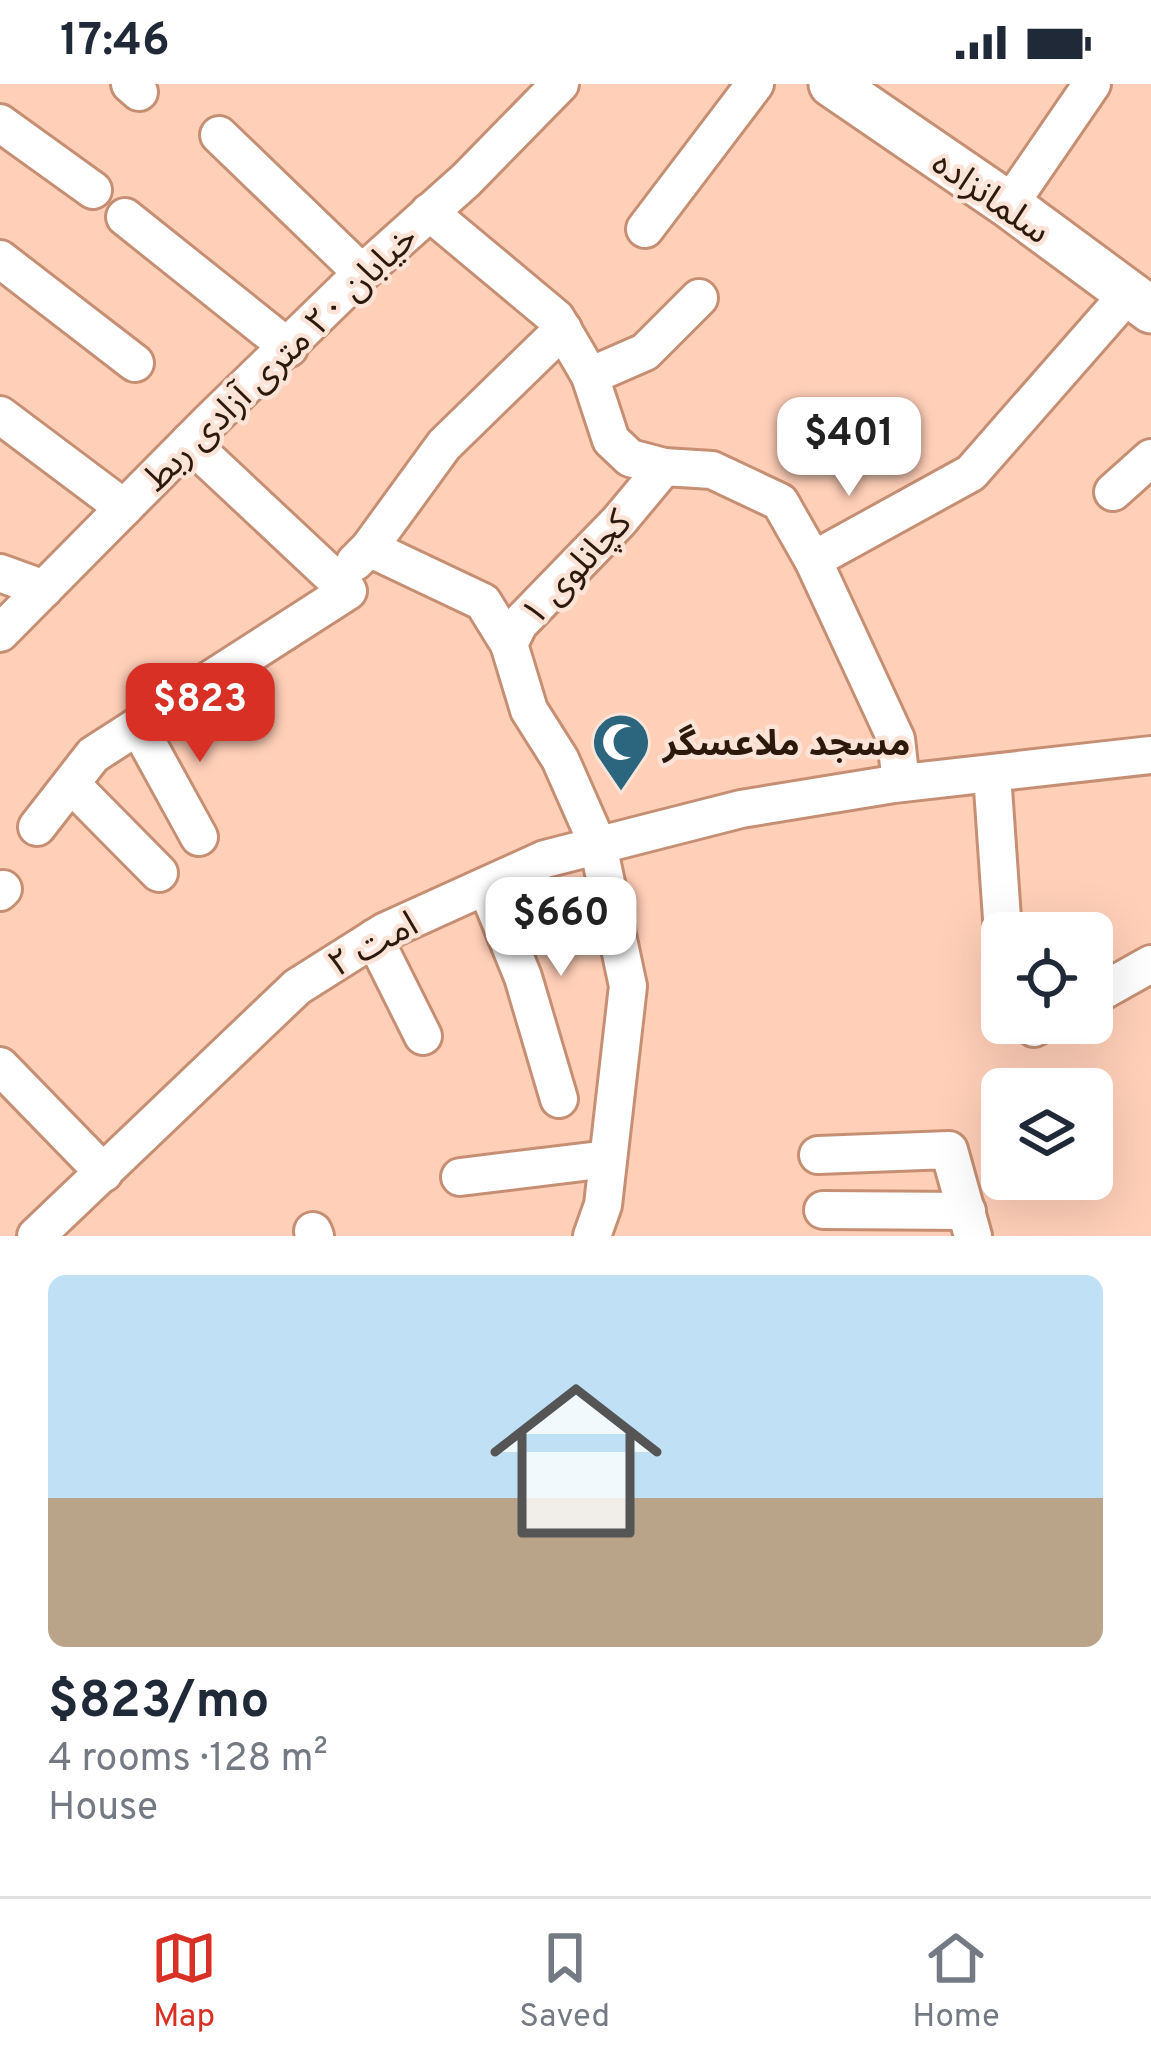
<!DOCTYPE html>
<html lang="en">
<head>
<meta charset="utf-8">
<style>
  :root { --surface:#fff; --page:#f2f2f3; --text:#1f2937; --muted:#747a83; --line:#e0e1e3; --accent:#d93025 }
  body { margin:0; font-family:Overpass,"Noto Sans Arabic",sans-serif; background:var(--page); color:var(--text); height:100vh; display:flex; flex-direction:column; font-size:45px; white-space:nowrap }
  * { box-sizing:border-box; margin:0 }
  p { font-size:39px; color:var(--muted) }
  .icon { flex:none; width:66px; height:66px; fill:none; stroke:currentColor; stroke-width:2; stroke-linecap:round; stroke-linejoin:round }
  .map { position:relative; height:1152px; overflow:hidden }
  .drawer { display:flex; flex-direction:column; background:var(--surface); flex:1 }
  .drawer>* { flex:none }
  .fabs { position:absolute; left:981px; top:828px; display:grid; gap:24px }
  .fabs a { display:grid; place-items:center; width:132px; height:132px; border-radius:18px; background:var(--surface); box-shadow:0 12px 48px #0002; font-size:60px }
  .price { position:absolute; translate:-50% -102px; padding:0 27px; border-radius:24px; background:#fff; color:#222; font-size:39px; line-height:78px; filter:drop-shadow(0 3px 6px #0008) }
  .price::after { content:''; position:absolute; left:50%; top:72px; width:36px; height:27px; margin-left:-18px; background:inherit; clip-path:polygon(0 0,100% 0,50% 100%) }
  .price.on { background:var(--accent); color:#fff }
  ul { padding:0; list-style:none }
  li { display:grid; align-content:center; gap:24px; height:636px; padding:0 48px }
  li span { display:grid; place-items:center; height:372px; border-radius:18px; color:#555 }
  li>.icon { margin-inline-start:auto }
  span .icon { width:216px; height:216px; fill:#fffc; stroke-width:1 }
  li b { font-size:51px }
  .status { display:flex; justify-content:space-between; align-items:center; height:84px; padding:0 60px; background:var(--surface); direction:ltr }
  .status svg { height:33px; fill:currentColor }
  .dock { display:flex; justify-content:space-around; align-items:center; height:168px; border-top:3px solid var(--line); background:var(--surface); font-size:33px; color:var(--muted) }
  .dock a { display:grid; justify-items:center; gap:6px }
  .dock .on { color:var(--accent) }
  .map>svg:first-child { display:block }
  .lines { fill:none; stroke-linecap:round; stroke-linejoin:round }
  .minor-casing { stroke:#c68f73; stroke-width:42 }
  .major-casing { stroke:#c68f73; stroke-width:51 }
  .minor { stroke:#fff; stroke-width:36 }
  .major { stroke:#fff; stroke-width:45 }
  .labels { text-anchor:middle; stroke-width:9; stroke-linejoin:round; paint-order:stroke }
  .street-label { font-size:36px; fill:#2d180d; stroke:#fbe3d7 }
  .poi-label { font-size:36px; font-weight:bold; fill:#2d180d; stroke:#fbe3d7; text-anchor:start }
</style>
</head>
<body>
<div class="status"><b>17:46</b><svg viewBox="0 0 49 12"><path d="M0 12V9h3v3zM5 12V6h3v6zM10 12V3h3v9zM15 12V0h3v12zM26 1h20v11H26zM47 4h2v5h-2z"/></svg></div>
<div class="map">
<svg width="1151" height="1152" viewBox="0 0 1151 1152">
  <rect width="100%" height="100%" fill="#ffcfb8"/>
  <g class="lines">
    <!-- minor casing -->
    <g class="minor-casing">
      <g id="minor">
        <polyline points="130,0 139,8"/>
        <polyline points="0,39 93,106"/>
        <polyline points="219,51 362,189"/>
        <polyline points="1009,121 1092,0"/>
        <polyline points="429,128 556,234 590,292 611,356 630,374 664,383"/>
        <polyline points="125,133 289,264"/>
        <polyline points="645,145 755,0"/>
        <polyline points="0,175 135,279"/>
        <polyline points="590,292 645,268 699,214"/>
        <polyline points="0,331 124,424"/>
        <polyline points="1113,408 1151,374"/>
        <polyline points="369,464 444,361 563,245"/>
        <polyline points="355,478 369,464 483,518 509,560"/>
        <polyline points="0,489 44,505"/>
        <polyline points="0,549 208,339 362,189 466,96 560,0"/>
        <polyline points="138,642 199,753"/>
        <polyline points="992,690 1003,849"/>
        <polyline points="901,699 896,655 813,476 971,389 1128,210"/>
        <polyline points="71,700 159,789"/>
        <polyline points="37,743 93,671 348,507 189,358"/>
        <polyline points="486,802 523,893 559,1015"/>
        <polyline points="0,808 3,805"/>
        <polyline points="374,854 423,952"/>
        <polyline points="1092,913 1151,880"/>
        <polyline points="1034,944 1043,939"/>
        <polyline points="0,982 104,1089"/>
        <polyline points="818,1071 949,1066 973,1152"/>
        <polyline points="460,1093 608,1075"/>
        <polyline points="823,1126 967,1127"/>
        <polyline points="313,1147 315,1152"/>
        <polyline points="36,1152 297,903 384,848 545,775 741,725 894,700 1151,671"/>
        <polyline points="592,1152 603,1121 628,902 598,761 560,675 529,626 509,560 519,540 619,437 664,383 712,386 780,418 813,476"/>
      </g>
    </g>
    <!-- major casing -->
    <g class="major-casing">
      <polyline id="major" points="832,0 1009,121 1151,226"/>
    </g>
    <!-- minor -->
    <use href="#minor" class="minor"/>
    <!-- major -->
    <use href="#major" class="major"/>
  </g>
  <!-- icons -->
  <defs>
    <g id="mosque-pin" transform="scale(3)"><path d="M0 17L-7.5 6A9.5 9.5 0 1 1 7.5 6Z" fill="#2b667e" stroke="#fbe3d7"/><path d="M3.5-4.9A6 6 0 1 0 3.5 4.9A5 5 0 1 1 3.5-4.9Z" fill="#fff"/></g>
  </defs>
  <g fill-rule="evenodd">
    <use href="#mosque-pin" x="621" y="658"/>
  </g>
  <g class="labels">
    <!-- street labels -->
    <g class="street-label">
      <text transform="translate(992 112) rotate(35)" y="13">سلمانزاده</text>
      <text transform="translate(279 273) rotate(-44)" y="13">خیابان ۲۰ متری آزادی ربط</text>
      <text transform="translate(575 483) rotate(-47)" y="13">کچانلوی ۱</text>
      <text transform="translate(372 859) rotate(-29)" y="13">امت ۲</text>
    </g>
    <!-- poi labels -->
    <g class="poi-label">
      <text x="663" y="671">مسجد ملاعسگر</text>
    </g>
  </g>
</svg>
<div class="fabs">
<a><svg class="icon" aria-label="locate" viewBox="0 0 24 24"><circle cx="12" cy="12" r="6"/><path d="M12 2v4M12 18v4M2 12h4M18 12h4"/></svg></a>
<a><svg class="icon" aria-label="layers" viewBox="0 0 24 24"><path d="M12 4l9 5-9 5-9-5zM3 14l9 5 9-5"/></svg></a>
</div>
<b class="price" style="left:849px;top:415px">$401</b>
<b class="price on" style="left:200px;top:681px">$823</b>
<b class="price" style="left:561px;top:895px">$660</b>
</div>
<section class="drawer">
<ul>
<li><span style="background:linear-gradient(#bfe0f5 60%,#b9a48a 0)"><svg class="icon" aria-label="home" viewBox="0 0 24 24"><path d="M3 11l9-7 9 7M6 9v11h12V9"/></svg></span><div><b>$823/mo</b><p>4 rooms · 128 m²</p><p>House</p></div></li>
</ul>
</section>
<nav class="dock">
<a class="on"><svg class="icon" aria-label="map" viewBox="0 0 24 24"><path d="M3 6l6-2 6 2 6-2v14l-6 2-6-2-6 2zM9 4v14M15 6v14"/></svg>Map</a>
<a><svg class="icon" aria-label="saved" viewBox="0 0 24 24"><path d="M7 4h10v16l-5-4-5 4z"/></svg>Saved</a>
<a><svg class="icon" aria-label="home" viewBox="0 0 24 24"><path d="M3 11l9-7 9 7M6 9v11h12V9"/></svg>Home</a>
</nav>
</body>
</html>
